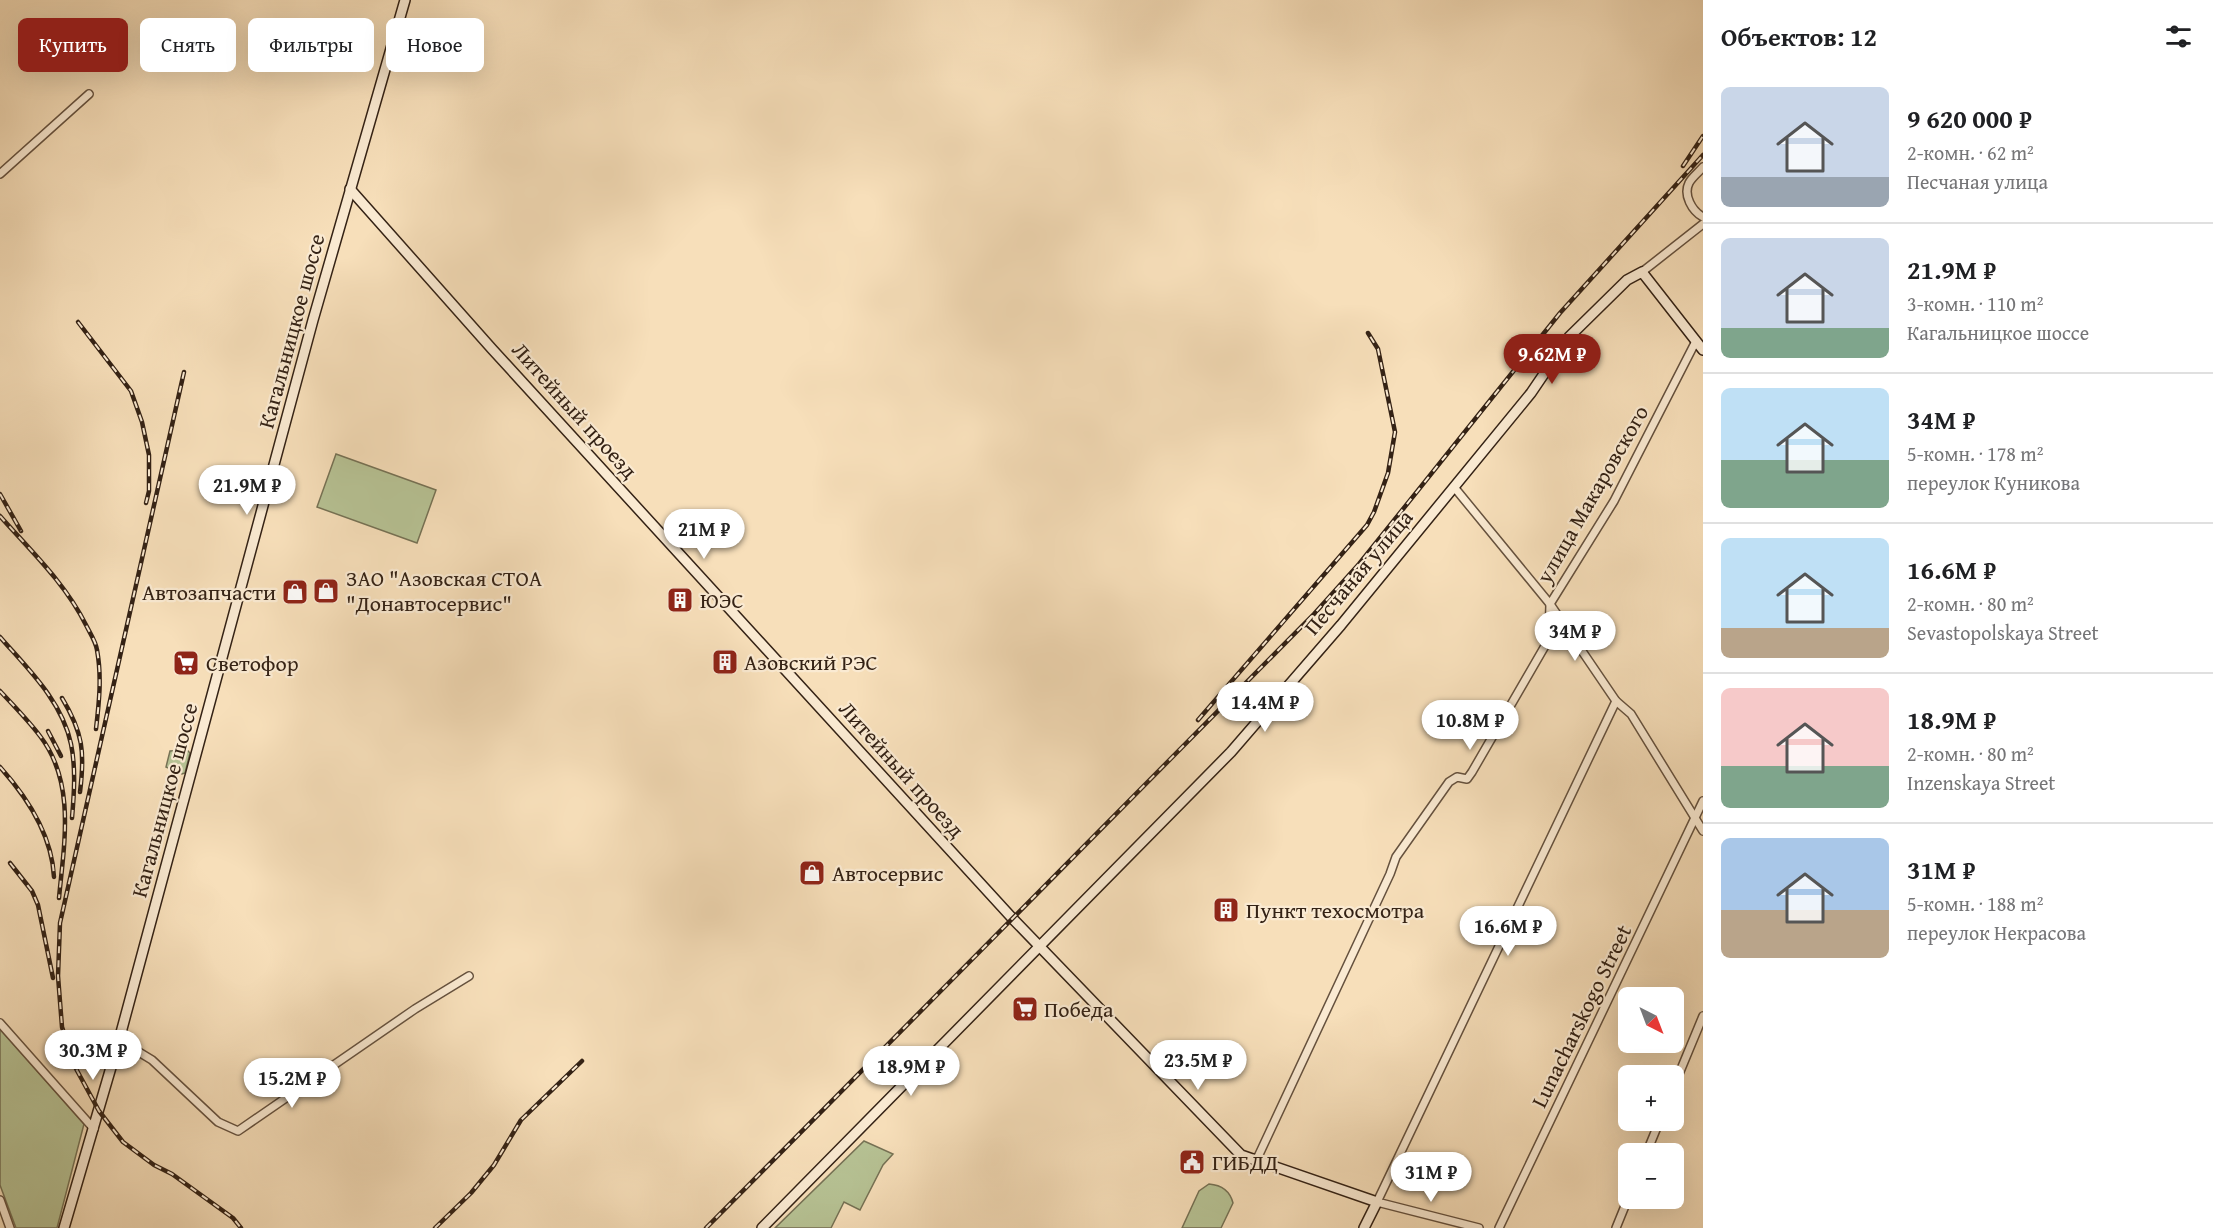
<!DOCTYPE html>
<html lang="ru">
<head>
<meta charset="utf-8">
<style>
  :root { --surface:#fff; --page:#f2f2f2; --text:#202124; --muted:#757577; --line:#e0e0e0; --accent:#8f2418 }
  body { margin:0; font-family:"Gentium Book Plus",serif; background:var(--page); color:var(--text); height:100vh; display:flex; flex-direction:column; font-size:22px; white-space:nowrap }
  * { box-sizing:border-box; margin:0 }
  p { font-size:20px; color:var(--muted) }
  .icon { flex:none; width:33px; height:33px; fill:none; stroke:currentColor; stroke-width:2; stroke-linecap:round; stroke-linejoin:round }
  .map { position:relative; flex:1; overflow:hidden }
  .panel { display:flex; flex-direction:column; background:var(--surface); width:510px }
  .panel>* { flex:none }
  .top-card { position:absolute; left:18px; top:18px; width:570px; height:54px; display:flex; gap:12px }
  .needle { width:39px; rotate:138deg }
  .tools { position:absolute; left:1618px; top:987px; display:grid; gap:12px }
  .tools a { display:grid; place-items:center; width:66px; height:66px; border-radius:9px; background:var(--surface); box-shadow:0 6px 24px #0002; font-size:30px }
  .price { position:absolute; translate:-50% -51px; padding:0 14px; border-radius:21px; background:#fff; color:#222; font-size:20px; line-height:39px; filter:drop-shadow(0 2px 3px #0008) }
  .price::after { content:''; position:absolute; left:50%; top:36px; width:18px; height:14px; margin-left:-9px; background:inherit; clip-path:polygon(0 0,100% 0,50% 100%) }
  .price.on { background:var(--accent); color:#fff }
  ul { padding:0; list-style:none }
  li { display:flex; align-items:center; gap:18px; height:150px; padding:0 18px }
  li+li { border-top:2px solid var(--line) }
  li span { display:grid; place-items:center; flex:none; width:168px; height:120px; border-radius:9px; color:#555 }
  li>.icon { margin-inline-start:auto }
  span .icon { width:72px; height:72px; fill:#fffc; stroke-width:1 }
  li b { font-size:26px }
  h2 { display:flex; justify-content:space-between; align-items:center; height:72px; padding:0 18px; font-size:26px }
  .tag { padding:0 21px; border-radius:9px; background:var(--surface); box-shadow:0 6px 24px #0002; font-size:21px; line-height:54px }
  .tag.on { background:var(--accent); color:#fff }
  main { display:flex; flex:1; min-height:0 }
  .map>svg:first-child { display:block }
  .green { fill:#b7c395; stroke:#767255; stroke-width:1.5 }
  .lines { fill:none; stroke-linecap:round; stroke-linejoin:round }
  .street-casing { stroke:#65513e; stroke-width:10 }
  .secondary-casing { stroke:#342215; stroke-width:12 }
  .street { stroke:#faead2; stroke-width:7 }
  .secondary { stroke:#faead2; stroke-width:9 }
  .rail-casing { stroke:#342215; stroke-width:4.5 }
  .rail { stroke:#faead2; stroke-width:2; stroke-dasharray:7; stroke-linecap:butt }
  .labels { text-anchor:middle; stroke-width:4.5; stroke-linejoin:round; paint-order:stroke }
  .street-label { font-size:22px; fill:#342215; stroke:#faead2 }
  .poi-label { font-size:22px; fill:#342215; stroke:#faead2; text-anchor:start }
</style>
</head>
<body>
<main>
<div class="map">
<svg width="1703" height="1228" viewBox="0 0 1703 1228">
  <rect width="100%" height="100%" fill="#f7dfba"/>
  <filter id="stains"><feTurbulence type="fractalNoise" baseFrequency=".00333" numOctaves="4"/><feColorMatrix values="0 0 0 0 .2 0 0 0 0 .09 0 0 0 0 .02 0 0 0 .5 -.17"/></filter>
  <radialGradient id="worn" r=".72"><stop offset=".6" stop-color="#630" stop-opacity="0"/><stop offset="1" stop-color="#630" stop-opacity=".3"/></radialGradient>
  <!-- green -->
  <g class="green">
    <polygon points="336,454 436,490 417,543 317,507"/>
    <polygon points="187,750 190,753 185,773 182,774 166,767 170,751"/>
    <polygon points="0,1029 84,1124 57,1228 16,1228 0,1185"/>
    <polygon points="864,1141 893,1154 883,1165 860,1210 844,1202 831,1228 775,1228"/>
    <path d="M1209,1184c12,1 21,7 24,19l-12,25h-39l17,-37z"/>
  </g>
  <g class="lines">
    <!-- street casing -->
    <g class="street-casing">
      <g id="street">
        <path d="M1703,167c-4,5 -11,10 -14,16 -6,12 3,28 14,34"/>
        <polyline points="0,174 89,94"/>
        <polyline points="1642,272 1703,224"/>
        <polyline points="1454,487 1550,604 1616,701 1631,714 1703,831"/>
        <polyline points="0,1023 94,1129"/>
        <polyline points="119,1040 152,1060 218,1122 238,1131 415,1009 469,976"/>
        <polyline points="1674,1086 1703,1016"/>
        <polyline points="1646,1154 1660,1120"/>
        <polyline points="1256,1161 1390,874 1396,857 1449,782 1457,777 1467,779 1472,772 1549,639 1550,604 1614,501 1696,341"/>
        <polyline points="0,1200 10,1228"/>
        <polyline points="1479,1228 1377,1202 1616,701"/>
        <polyline points="1499,1228 1703,801"/>
        <polyline points="1616,1228 1629,1196"/>
      </g>
    </g>
    <!-- secondary casing -->
    <g class="secondary-casing">
      <g id="secondary">
        <polyline points="350,189 492,349 1013,919 1241,1155 1377,1202 1364,1228"/>
        <polyline points="64,1228 119,1040 313,320 405,0"/>
        <polyline points="762,1228 1231,752 1341,625 1531,393 1569,337 1627,280 1642,272 1703,350"/>
      </g>
    </g>
    <!-- street -->
    <use href="#street" class="street"/>
    <!-- secondary -->
    <use href="#secondary" class="secondary"/>
    <!-- rail casing -->
    <g class="rail-casing">
      <g id="rail">
        <polyline points="1683,166 1703,136"/>
        <polyline points="78,322 131,391 142,422 149,455 149,491 146,503"/>
        <polyline points="184,372 60,923 58,976 62,1027 74,1065 99,1111 123,1142 154,1165 172,1174 233,1218 241,1228"/>
        <polyline points="0,494 21,531"/>
        <path d="M0,516c31,35 65,67 86,109 4,8 10,17 11,25 5,27 2,53 -1,79"/>
        <path d="M0,637c28,32 62,64 71,107 5,24 3,51 1,74"/>
        <path d="M0,691c13,14 28,29 40,45 36,47 24,108 19,162"/>
        <path d="M62,698c21,35 23,54 18,94"/>
        <polyline points="1198,720 1367,525 1374,512 1388,473 1395,432 1378,349 1368,333"/>
        <polyline points="48,731 61,756"/>
        <path d="M0,767c27,30 52,68 54,110"/>
        <polyline points="10,863 32,891 38,905 53,978"/>
        <polyline points="435,1228 471,1193 494,1165 521,1120 582,1061"/>
        <polyline points="706,1228 1314,614 1359,564 1560,313 1703,155"/>
      </g>
    </g>
    <!-- rail -->
    <use href="#rail" class="rail"/>
  </g>
  <!-- icons -->
  <defs>
    <g id="shop-square" transform="scale(1.35)"><rect x="-9" y="-9" width="18" height="18" rx="4" fill="#8f2418" stroke="#faead2"/><path d="M-5-2.5h2.3a2.7 3.5 0 0 1 5.4 0H5L5.5 6h-11ZM-1.5-2.5h3a1.5 2.3 0 0 0-3 0Z" fill="#fff"/></g>
    <g id="building-square" transform="scale(1.35)"><rect x="-9" y="-9" width="18" height="18" rx="4" fill="#8f2418" stroke="#faead2"/><path d="M-4-6H4V6H1V3H-1V6H-4ZM-2.5-4.3h1.7v1.8h-1.7ZM.8-4.3h1.7v1.8H.8ZM-2.5-1h1.7V.8h-1.7ZM.8-1h1.7V.8H.8Z" fill="#fff"/></g>
    <g id="supermarket-square" transform="scale(1.35)"><rect x="-9" y="-9" width="18" height="18" rx="4" fill="#8f2418" stroke="#faead2"/><path d="M-6-5.5h2.5l.6 2H6L4.5 2H-2.5L-4.4-4H-6ZM-1.5 3.2a1.3 1.3 0 1 0 .1 0ZM3 3.2a1.3 1.3 0 1 0 .1 0Z" fill="#fff"/></g>
    <g id="civic-square" transform="scale(1.35)"><rect x="-9" y="-9" width="18" height="18" rx="4" fill="#8f2418" stroke="#faead2"/><path d="M-.6-6.5H3V-4.5H.6V-3L4-1V1h2V6H-6V1h2V-1L-.6-3ZM-1.2 2.5V6h2.4V2.5Z" fill="#fff"/></g>
  </defs>
  <g fill-rule="evenodd">
    <use href="#shop-square" x="326" y="591"/>
    <use href="#shop-square" x="295" y="592"/>
    <use href="#building-square" x="680" y="600"/>
    <use href="#building-square" x="725" y="662"/>
    <use href="#supermarket-square" x="186" y="663"/>
    <use href="#shop-square" x="812" y="873"/>
    <use href="#building-square" x="1226" y="910"/>
    <use href="#supermarket-square" x="1025" y="1009"/>
    <use href="#civic-square" x="1192" y="1162"/>
  </g>
  <g class="labels">
    <!-- street labels -->
    <g class="street-label">
      <text transform="translate(291 331) rotate(-75)" y="8">Кагальницкое шоссе</text>
      <text transform="translate(575 410) rotate(48)" y="8">Литейный проезд</text>
      <text transform="translate(1592 494) rotate(-60)" y="8">улица Макаровского</text>
      <text transform="translate(1358 572) rotate(-50)" y="8">Песчаная улица</text>
      <text transform="translate(902 769) rotate(48)" y="8">Литейный проезд</text>
      <text transform="translate(164 800) rotate(-75)" y="8">Кагальницкое шоссе</text>
      <text transform="translate(1581 1016) rotate(-64)" y="8">Lunacharskogo Street</text>
    </g>
    <!-- poi labels -->
    <g class="poi-label">
      <text x="346" y="586">ЗАО "Азовская СТОА<tspan x="346" dy="25">"Донавтосервис"</tspan></text>
      <text x="276" y="600" text-anchor="end">Автозапчасти</text>
      <text x="700" y="608">ЮЭС</text>
      <text x="744" y="670">Азовский РЭС</text>
      <text x="206" y="671">Светофор</text>
      <text x="832" y="881">Автосервис</text>
      <text x="1246" y="918">Пункт техосмотра</text>
      <text x="1044" y="1017">Победа</text>
      <text x="1212" y="1170">ГИБДД</text>
    </g>
  </g>
  <rect width="100%" height="100%" filter="url(#stains)"/>
  <rect width="100%" height="100%" fill="url(#worn)"/>
</svg>
<div class="tools">
<a><svg class="needle" viewBox="-14 -14 28 28"><path d="M0-13l5 13h-10z" fill="#e53935"/><path d="M0 13l5-13h-10z" fill="#757577"/></svg></a>
<a>+</a>
<a>−</a>
</div>
<b class="price on" style="left:1552px;top:385px">9.62M ₽</b>
<b class="price" style="left:247px;top:516px">21.9M ₽</b>
<b class="price" style="left:704px;top:560px">21M ₽</b>
<b class="price" style="left:1575px;top:662px">34M ₽</b>
<b class="price" style="left:1265px;top:733px">14.4M ₽</b>
<b class="price" style="left:1470px;top:751px">10.8M ₽</b>
<b class="price" style="left:1508px;top:957px">16.6M ₽</b>
<b class="price" style="left:93px;top:1081px">30.3M ₽</b>
<b class="price" style="left:1198px;top:1091px">23.5M ₽</b>
<b class="price" style="left:911px;top:1097px">18.9M ₽</b>
<b class="price" style="left:292px;top:1109px">15.2M ₽</b>
<b class="price" style="left:1431px;top:1203px">31M ₽</b>
<div class="top-card">
<a class="tag on">Купить</a>
<a class="tag">Снять</a>
<a class="tag">Фильтры</a>
<a class="tag">Новое</a>
</div>
</div>
<section class="panel">
<h2>Объектов: 12<svg class="icon" aria-label="filters" viewBox="0 0 24 24"><path d="M4 7h16M4 17h16"/><circle cx="9" cy="7" r="2"/><circle cx="15" cy="17" r="2"/></svg></h2>
<ul>
<li><span style="background:linear-gradient(#c9d6e8 75%,#9aa5b1 0)"><svg class="icon" aria-label="home" viewBox="0 0 24 24"><path d="M3 11l9-7 9 7M6 9v11h12V9"/></svg></span><div><b>9 620 000 ₽</b><p>2-комн. · 62 m²</p><p>Песчаная улица</p></div></li>
<li><span style="background:linear-gradient(#c9d6e8 75%,#7fa58c 0)"><svg class="icon" aria-label="home" viewBox="0 0 24 24"><path d="M3 11l9-7 9 7M6 9v11h12V9"/></svg></span><div><b>21.9M ₽</b><p>3-комн. · 110 m²</p><p>Кагальницкое шоссе</p></div></li>
<li><span style="background:linear-gradient(#bfe0f5 60%,#7fa58c 0)"><svg class="icon" aria-label="home" viewBox="0 0 24 24"><path d="M3 11l9-7 9 7M6 9v11h12V9"/></svg></span><div><b>34M ₽</b><p>5-комн. · 178 m²</p><p>переулок Куникова</p></div></li>
<li><span style="background:linear-gradient(#bfe0f5 75%,#b9a48a 0)"><svg class="icon" aria-label="home" viewBox="0 0 24 24"><path d="M3 11l9-7 9 7M6 9v11h12V9"/></svg></span><div><b>16.6M ₽</b><p>2-комн. · 80 m²</p><p>Sevastopolskaya Street</p></div></li>
<li><span style="background:linear-gradient(#f6c9c9 65%,#7fa58c 0)"><svg class="icon" aria-label="home" viewBox="0 0 24 24"><path d="M3 11l9-7 9 7M6 9v11h12V9"/></svg></span><div><b>18.9M ₽</b><p>2-комн. · 80 m²</p><p>Inzenskaya Street</p></div></li>
<li><span style="background:linear-gradient(#a9c7e8 60%,#b9a48a 0)"><svg class="icon" aria-label="home" viewBox="0 0 24 24"><path d="M3 11l9-7 9 7M6 9v11h12V9"/></svg></span><div><b>31M ₽</b><p>5-комн. · 188 m²</p><p>переулок Некрасова</p></div></li>
</ul>
</section>
</main>
</body>
</html>
